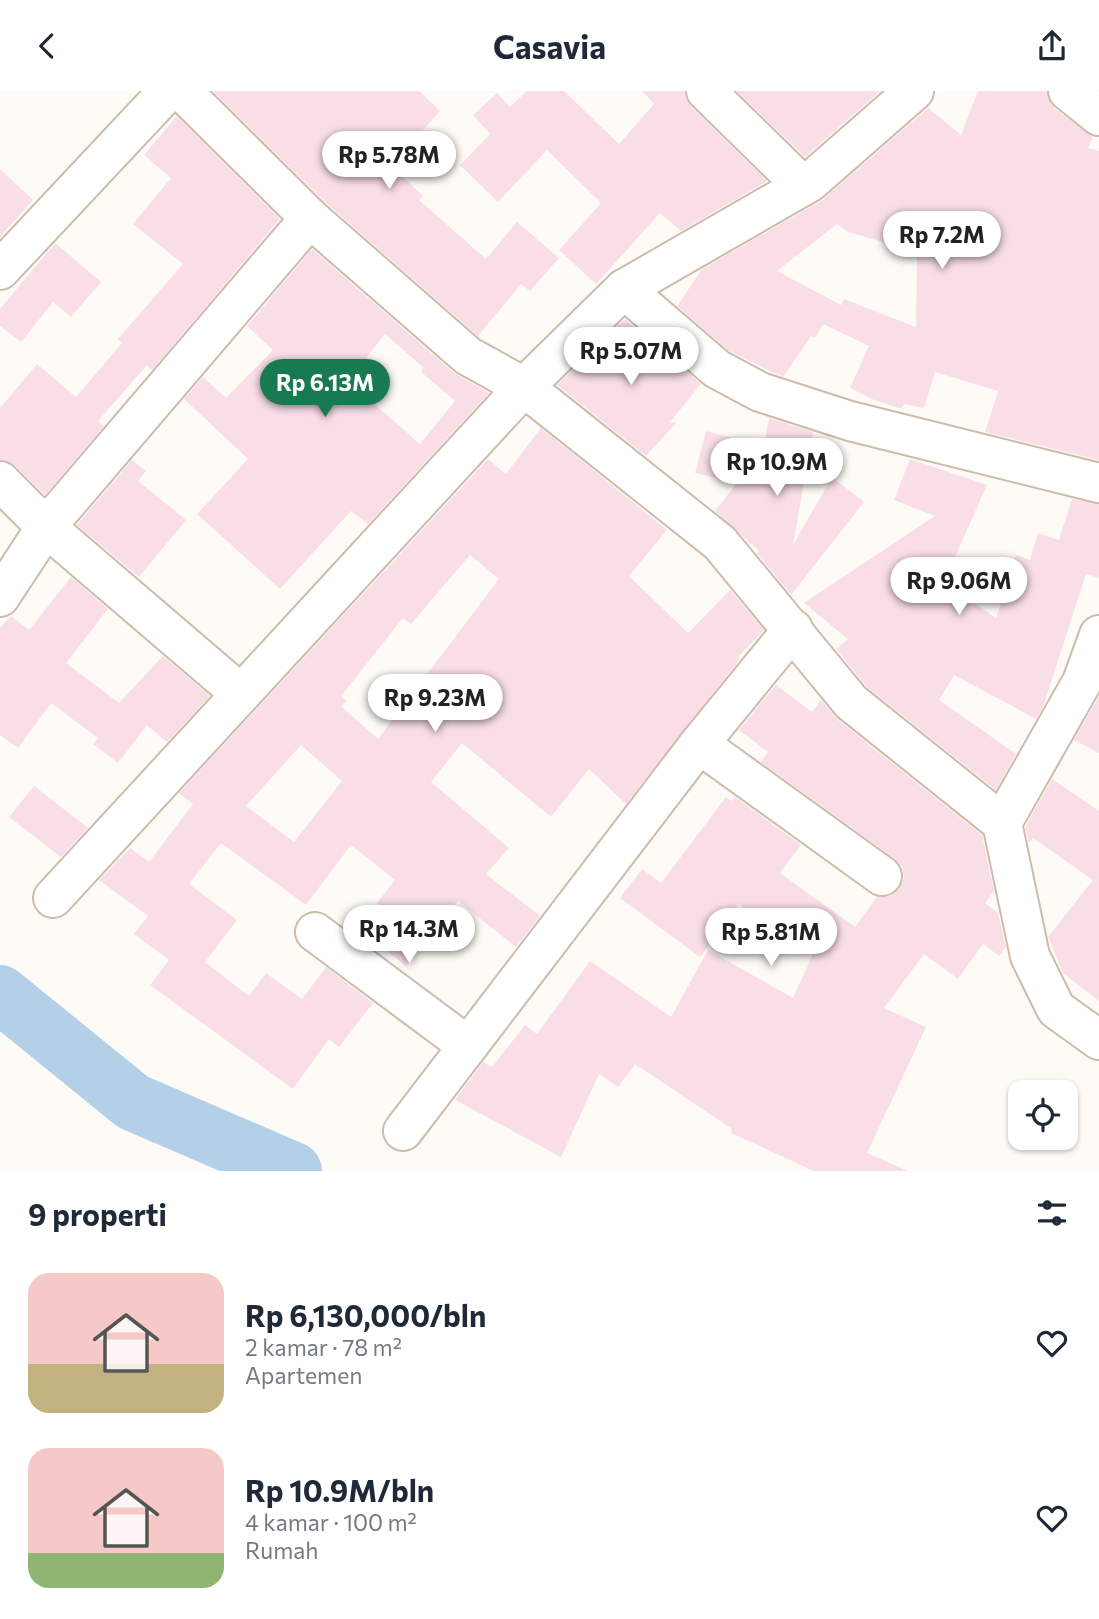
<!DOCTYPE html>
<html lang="id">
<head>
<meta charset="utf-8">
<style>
  :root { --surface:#fff; --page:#f6f6f7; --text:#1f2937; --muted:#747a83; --accent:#177a53 }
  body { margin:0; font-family:Commissioner,sans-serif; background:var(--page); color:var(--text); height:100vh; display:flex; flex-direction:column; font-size:26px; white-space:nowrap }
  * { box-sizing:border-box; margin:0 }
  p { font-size:23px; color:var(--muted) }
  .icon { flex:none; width:38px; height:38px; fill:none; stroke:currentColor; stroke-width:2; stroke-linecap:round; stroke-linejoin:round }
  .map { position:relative; height:1080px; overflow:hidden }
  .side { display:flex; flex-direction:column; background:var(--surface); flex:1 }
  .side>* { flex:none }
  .controls { position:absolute; left:1008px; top:989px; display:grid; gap:14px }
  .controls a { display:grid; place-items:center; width:70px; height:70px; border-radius:14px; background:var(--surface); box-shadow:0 2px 5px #0004; font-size:35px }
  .price { position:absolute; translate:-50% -60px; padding:0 16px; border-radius:24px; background:#fff; color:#222; font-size:23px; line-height:46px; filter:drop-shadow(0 2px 4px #0008) }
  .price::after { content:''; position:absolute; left:50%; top:42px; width:21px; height:16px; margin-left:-10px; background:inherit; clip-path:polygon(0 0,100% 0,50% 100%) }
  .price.current { background:var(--accent); color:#fff }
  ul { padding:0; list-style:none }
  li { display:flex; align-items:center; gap:21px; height:175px; padding:0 28px }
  li span { display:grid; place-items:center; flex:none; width:196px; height:140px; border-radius:21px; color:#555 }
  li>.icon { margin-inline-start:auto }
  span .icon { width:84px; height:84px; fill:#fffc; stroke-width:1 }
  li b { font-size:30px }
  h2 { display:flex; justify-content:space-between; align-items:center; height:84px; padding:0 28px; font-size:30px }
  header { display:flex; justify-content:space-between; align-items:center; height:91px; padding:0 28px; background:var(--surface); font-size:32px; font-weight:700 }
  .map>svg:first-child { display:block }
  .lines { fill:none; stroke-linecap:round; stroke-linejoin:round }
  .river { stroke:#b3d0e8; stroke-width:58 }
  .building { fill:#f9dee7; fill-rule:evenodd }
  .minor-casing { stroke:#ccbca9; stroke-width:42 }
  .minor { stroke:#fff; stroke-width:38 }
</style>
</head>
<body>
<header><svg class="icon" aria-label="back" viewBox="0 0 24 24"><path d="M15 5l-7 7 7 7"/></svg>Casavia<svg class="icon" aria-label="share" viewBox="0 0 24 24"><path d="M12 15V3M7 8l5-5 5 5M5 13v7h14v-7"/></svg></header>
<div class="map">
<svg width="1099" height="1080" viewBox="0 0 1099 1080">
  <rect width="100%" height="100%" fill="#fefbf7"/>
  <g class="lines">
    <!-- river -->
    <polyline class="river" points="0,903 133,1011 293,1080"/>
  </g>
  <!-- building -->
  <g class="building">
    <polygon points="213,0 419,0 440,20 391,75 423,105 419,109 486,168 517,131 559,167 530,200 521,193 478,245 325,111"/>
    <polygon points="527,0 564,0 619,53 654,13 642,0 685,0 691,16 767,90 681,140 660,122 596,193 559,159 601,112 547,59 498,111 460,74 490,43 473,24 497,2 510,16"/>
    <polygon points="737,0 878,0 879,1 805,66"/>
    <path d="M978,0h69l7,17 39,29 -5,11 11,3v309l-114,-28 13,-41 -63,-19 -11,36 -20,-4 -2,5 -28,-9 -24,-12 19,-42 -46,-22 -8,14 -4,-2 -28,41 -54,-26 -52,-45 25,-37 119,-68 107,-93 33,27zM837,133l11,8 62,18 -1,4 8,2 -1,71 -72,-28 -3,6 -64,-34z"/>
    <polygon points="177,25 280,128 152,279 147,274 98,330 104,335 45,404 15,375 0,369 0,317 37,273 76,306 122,252 118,248 183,173 133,133 171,87 144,64"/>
    <polygon points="0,78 33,109 0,146"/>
    <polygon points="55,152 101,191 71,226 53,211 21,251 0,235 0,218"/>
    <path d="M312,158l142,124 35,20 -121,131 -17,-13 -71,78 -83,-75 51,-55 -64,-60 19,-22 23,21 47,-48 -26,-24zM385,243l39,34 -3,4 34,29 -35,43 -72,-63z"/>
    <polygon points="625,228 701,293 670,331 676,332 646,365 557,294"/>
    <polygon points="769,327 813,341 793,454 832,386 864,411 791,504 757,462 759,460 715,420 737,392 695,382 706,340 764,355"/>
    <path d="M541,337l126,102 -38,46 59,57 42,-43 34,40 -26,27 2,2 -114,145 -37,-35 -38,48 -89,-74 -31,39 78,66 -23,26 54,42 -24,31 -58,-46 -52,65 -19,-15 19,-24 -29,-24 18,-23 -44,-35 -45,60 -85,-62 -32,41 48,36 -32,42 44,34 17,-23 36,26 24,-32 47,36 -34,44 -10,-8 -36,50 -143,-104 19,-25 -35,-26 14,-18 -49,-36 31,-32 19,14 44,-58 -14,-11 309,-334 18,15zM470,464l29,24 -121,160 -37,-33 5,-5 -5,-5 62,-78 8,6zM301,654l41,36 -48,61 -48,-36z"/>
    <polygon points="910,368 987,394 944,491 996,527 1016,464 1030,469 1038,442 1059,449 1072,408 1099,413 1099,487 1086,483 1043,616 1036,628 954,584 939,609 1016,663 996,699 866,595 836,558 848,548 804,512 935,425 894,409"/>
    <polygon points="132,369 146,380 138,390 186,429 139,486 77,434"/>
    <polygon points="71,486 108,518 66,572 119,612 163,565 210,605 167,651 147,634 118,672 93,653 98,647 51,612 18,657 0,644 0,537 11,525 29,539"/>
    <polygon points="776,594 812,621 821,609 837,628 982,744 994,800 985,812 998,822 1006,856 999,865 983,853 958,888 924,863 884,917 926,936 867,1062 908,1080 814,1080 731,1042 732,1038 635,973 618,996 599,983 561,1066 455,1009 483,971 492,976 525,934 537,943 590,870 671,926 708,859 793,907 813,863 757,823 755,825 739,813 700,866 620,807 642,778 661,792 726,706 732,710 735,706 801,754 780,782 855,836 877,806 890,805 899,798 904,787 902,775 895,768 761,671 768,661 739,639"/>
    <polygon points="1099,605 1099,662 1074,649"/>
    <polygon points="1052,688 1099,720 1099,910 1063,882 1048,846 1093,789 1033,747 1029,752 1025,736"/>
    <polygon points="34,695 88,737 61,766 9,726"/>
  </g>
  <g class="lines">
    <!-- minor casing -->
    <g class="minor-casing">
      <g id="minor">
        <polyline points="182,0 310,127 468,265 524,296 720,452 851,611 1002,732 1030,865 1056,918 1099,949"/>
        <polyline points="706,0 803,95"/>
        <polyline points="1068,0 1099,25"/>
        <polyline points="0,179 168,0"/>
        <polyline points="624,198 810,91 914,0"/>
        <polyline points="0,390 46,436 241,603"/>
        <polyline points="0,506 46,436 310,127"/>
        <polyline points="699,653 882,785"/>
        <polyline points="1002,732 1082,591 1099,544"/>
        <polyline points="53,807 524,296 624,198 717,278 760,301 850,330 1099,392"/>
        <polyline points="315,841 468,955"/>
        <polyline points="403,1040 699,653 793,538"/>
      </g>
    </g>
    <!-- minor -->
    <use href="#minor" class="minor"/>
  </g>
</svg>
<div class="controls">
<a><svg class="icon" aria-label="locate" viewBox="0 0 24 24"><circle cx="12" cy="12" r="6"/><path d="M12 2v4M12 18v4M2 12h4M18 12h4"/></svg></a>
</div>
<b class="price" style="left:389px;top:100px">Rp 5.78M</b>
<b class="price" style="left:942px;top:180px">Rp 7.2M</b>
<b class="price" style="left:631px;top:296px">Rp 5.07M</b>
<b class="price current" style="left:325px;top:328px">Rp 6.13M</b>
<b class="price" style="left:777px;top:407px">Rp 10.9M</b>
<b class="price" style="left:959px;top:526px">Rp 9.06M</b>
<b class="price" style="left:435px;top:643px">Rp 9.23M</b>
<b class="price" style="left:409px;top:874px">Rp 14.3M</b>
<b class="price" style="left:771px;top:877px">Rp 5.81M</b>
</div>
<section class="side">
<h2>9 properti<svg class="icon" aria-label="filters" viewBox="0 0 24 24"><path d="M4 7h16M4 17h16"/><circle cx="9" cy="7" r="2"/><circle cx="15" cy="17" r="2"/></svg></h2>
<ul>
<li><span style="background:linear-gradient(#f6c9c9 65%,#c2b280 0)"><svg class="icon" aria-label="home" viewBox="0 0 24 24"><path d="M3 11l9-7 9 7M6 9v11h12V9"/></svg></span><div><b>Rp 6,130,000/bln</b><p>2 kamar · 78 m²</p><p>Apartemen</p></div><svg class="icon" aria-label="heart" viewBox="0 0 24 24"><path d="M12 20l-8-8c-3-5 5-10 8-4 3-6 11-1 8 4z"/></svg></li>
<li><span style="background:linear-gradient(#f6c9c9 75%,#8fb573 0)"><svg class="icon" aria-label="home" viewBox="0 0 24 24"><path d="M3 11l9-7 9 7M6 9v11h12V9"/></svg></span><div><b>Rp 10.9M/bln</b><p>4 kamar · 100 m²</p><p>Rumah</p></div><svg class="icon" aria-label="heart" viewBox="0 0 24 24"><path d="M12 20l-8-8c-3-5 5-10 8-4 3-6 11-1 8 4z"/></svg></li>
</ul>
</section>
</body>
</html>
